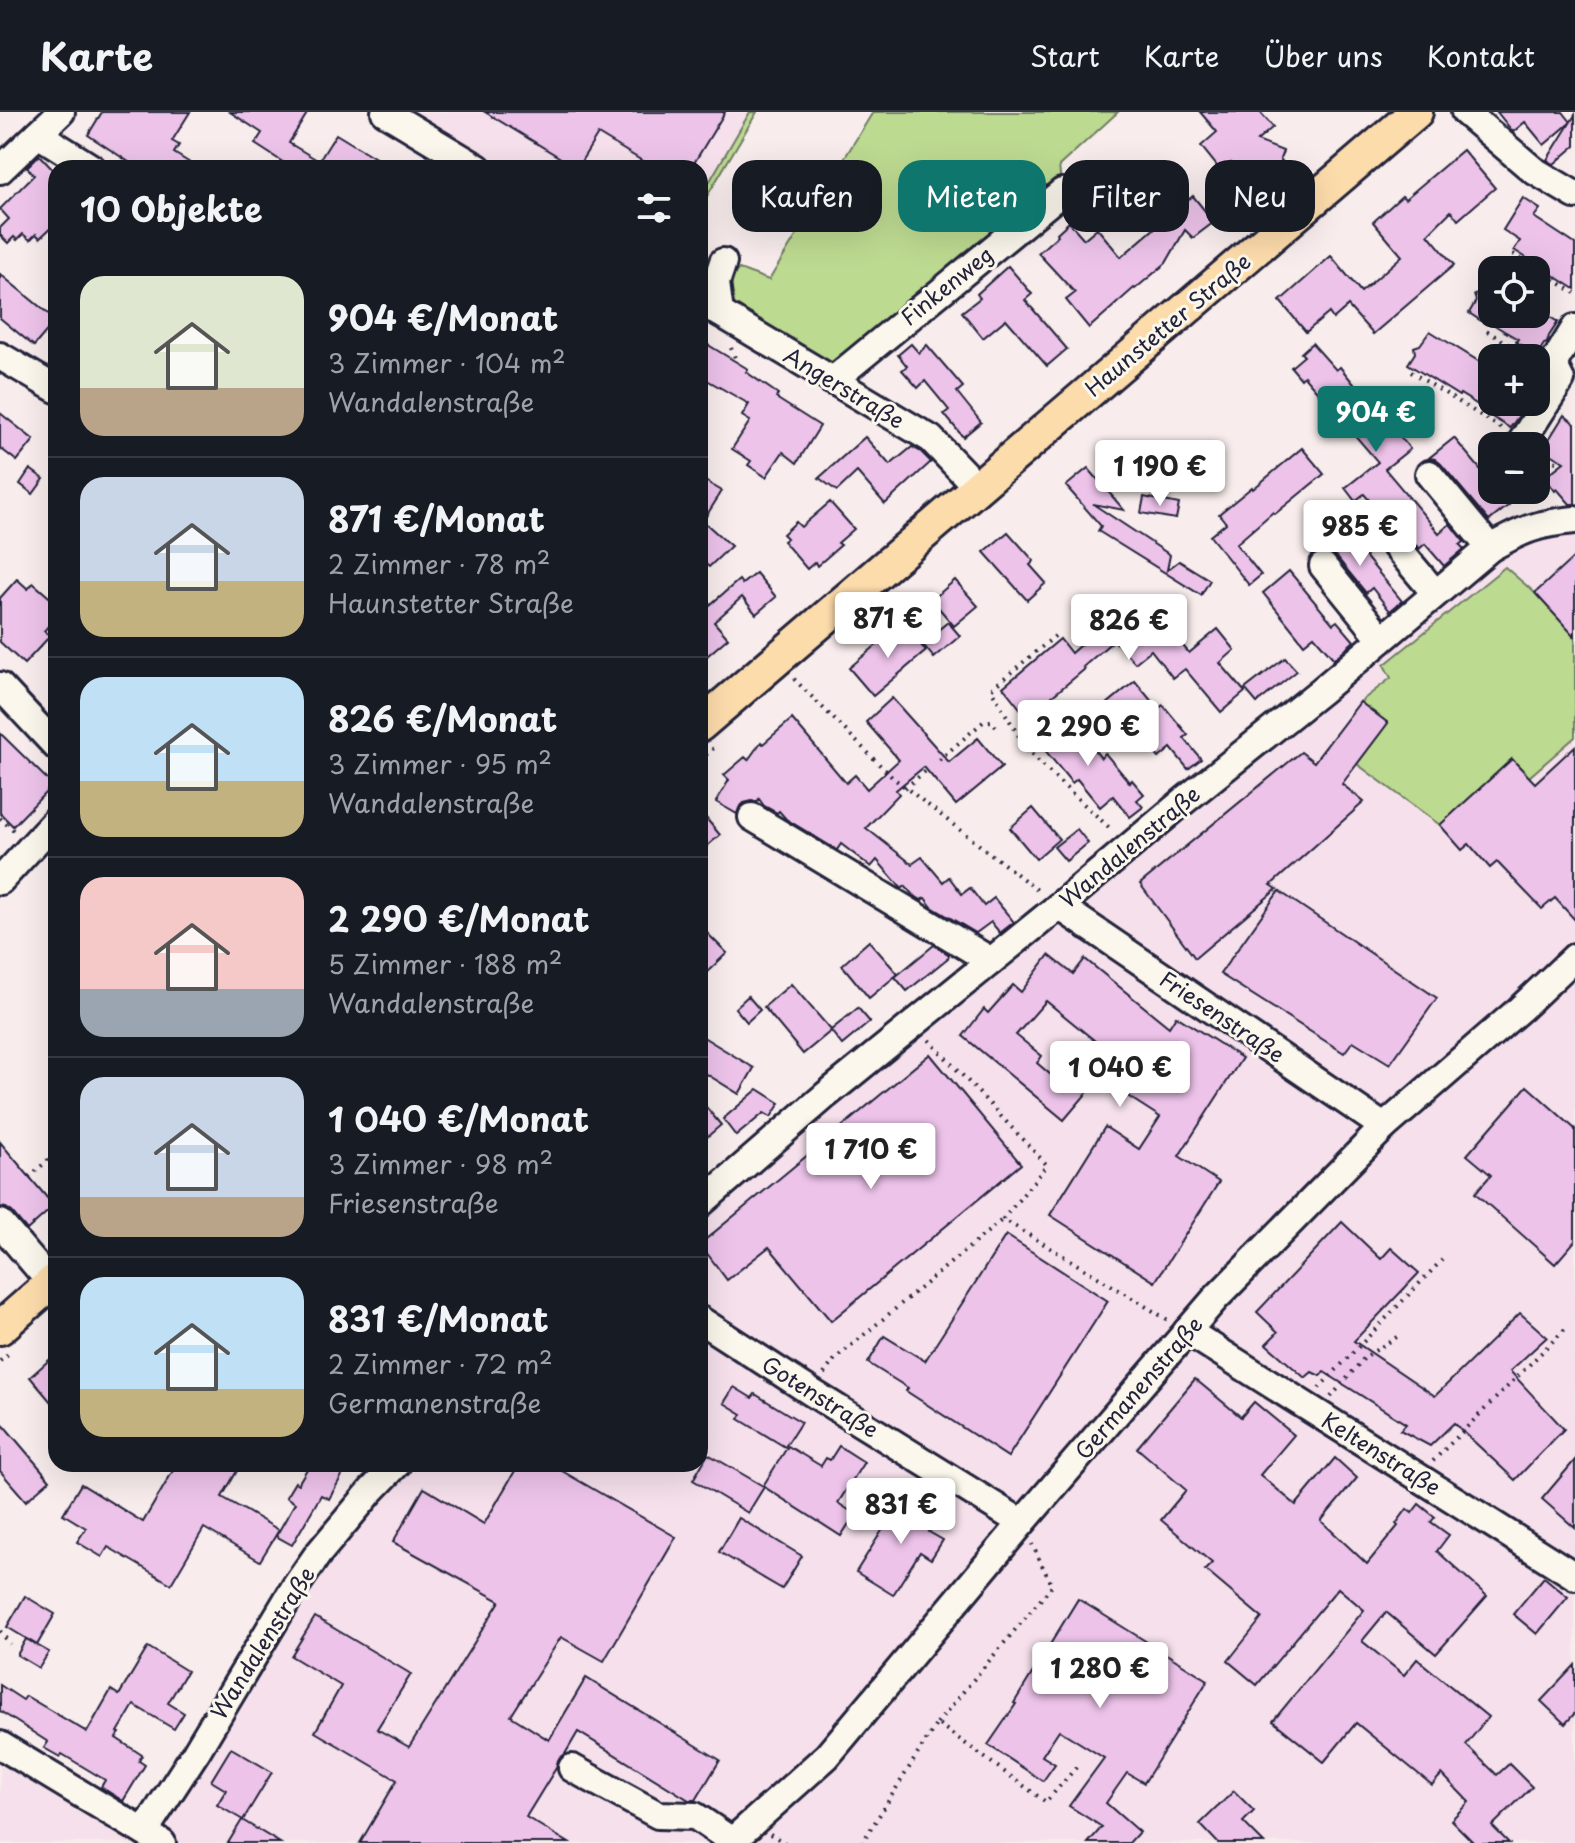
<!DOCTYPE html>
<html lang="de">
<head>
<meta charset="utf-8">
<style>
  :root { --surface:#171b24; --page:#242831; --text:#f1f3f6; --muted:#9ea1a6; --line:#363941; --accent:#0f766e }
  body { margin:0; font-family:"Playpen Sans",sans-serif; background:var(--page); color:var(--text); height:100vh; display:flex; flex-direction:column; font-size:30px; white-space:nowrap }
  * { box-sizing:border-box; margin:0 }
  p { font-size:26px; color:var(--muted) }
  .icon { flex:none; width:44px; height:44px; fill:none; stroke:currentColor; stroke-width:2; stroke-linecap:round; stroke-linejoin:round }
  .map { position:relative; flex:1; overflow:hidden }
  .side { position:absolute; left:48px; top:48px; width:660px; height:1312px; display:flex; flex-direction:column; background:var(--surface); border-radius:24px; box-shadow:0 8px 32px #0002 }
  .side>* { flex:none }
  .top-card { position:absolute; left:732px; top:48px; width:722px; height:72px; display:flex; gap:16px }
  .buttons { position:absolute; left:1478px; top:144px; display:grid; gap:16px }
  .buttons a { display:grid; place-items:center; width:72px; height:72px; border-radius:16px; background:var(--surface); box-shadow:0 8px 32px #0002; font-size:40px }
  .price { position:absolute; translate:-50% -68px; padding:0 18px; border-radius:8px; background:#fff; color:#222; font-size:26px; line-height:52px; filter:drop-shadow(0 2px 4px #0008) }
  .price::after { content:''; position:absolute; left:50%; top:48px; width:24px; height:18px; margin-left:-12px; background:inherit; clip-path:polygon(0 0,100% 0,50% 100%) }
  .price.selected { background:var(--accent); color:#fff }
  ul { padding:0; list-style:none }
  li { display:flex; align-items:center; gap:24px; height:200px; padding:0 32px }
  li+li { border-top:2px solid var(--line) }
  li span { display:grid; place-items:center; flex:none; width:224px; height:160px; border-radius:24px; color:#555 }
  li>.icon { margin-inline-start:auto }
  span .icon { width:96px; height:96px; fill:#fffc; stroke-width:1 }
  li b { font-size:34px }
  h2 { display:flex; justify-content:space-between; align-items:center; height:96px; padding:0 32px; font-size:34px }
  .tag { padding:0 28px; border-radius:24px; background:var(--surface); box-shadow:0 8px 32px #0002; font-size:28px; line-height:72px }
  .tag.selected { background:var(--accent); color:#fff }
  header { display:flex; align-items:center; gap:48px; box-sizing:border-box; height:112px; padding:0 40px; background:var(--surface); border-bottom:2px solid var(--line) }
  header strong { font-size:38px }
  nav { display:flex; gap:44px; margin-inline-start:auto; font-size:28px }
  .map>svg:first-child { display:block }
  .built { fill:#f5e0eb }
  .green { fill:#bdda91; stroke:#707e66; stroke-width:2 }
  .building { fill:#edc3ea; stroke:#22223b; stroke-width:2 }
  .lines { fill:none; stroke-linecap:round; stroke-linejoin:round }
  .minor-casing { stroke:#22223b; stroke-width:32 }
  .major-casing { stroke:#22223b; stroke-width:38 }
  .path { stroke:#22223b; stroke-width:4; stroke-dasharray:2 6; stroke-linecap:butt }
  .minor { stroke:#fbf7ec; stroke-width:26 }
  .major { stroke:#fddcac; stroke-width:32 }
  .labels { text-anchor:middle; stroke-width:6; stroke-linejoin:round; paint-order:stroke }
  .street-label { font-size:22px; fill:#22223b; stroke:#fbf7ec }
</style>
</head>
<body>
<header>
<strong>Karte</strong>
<nav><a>Start</a><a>Karte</a><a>Über uns</a><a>Kontakt</a></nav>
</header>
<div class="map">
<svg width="1575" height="1731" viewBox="0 0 1575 1731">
  <rect width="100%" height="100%" fill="#f8edec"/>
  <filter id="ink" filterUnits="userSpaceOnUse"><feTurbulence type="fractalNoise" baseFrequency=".0125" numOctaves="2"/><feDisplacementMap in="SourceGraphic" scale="16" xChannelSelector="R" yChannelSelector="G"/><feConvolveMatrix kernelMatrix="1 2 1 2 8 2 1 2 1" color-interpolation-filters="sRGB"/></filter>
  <g filter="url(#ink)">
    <!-- built -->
    <g class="built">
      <polygon points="399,0 750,0 700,86 700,56 492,56"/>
      <polygon points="1557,393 1575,397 1575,1731 0,1731 0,1646 131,1723 399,1352 700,1352 700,1088 1480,433"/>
    </g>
    <!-- green -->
    <g class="green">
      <polygon points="750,0 757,0 700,96 700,86"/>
      <polygon points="873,0 1118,0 1059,54 1062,80 831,265 730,198 727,170 739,157 769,168"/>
      <polygon points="1505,455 1535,481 1575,525 1575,625 1529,665 1512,647 1440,713 1357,652 1388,611 1360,590 1391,566 1384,553"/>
    </g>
    <!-- building -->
    <g class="building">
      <polygon points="102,0 190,0 172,29 179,33 174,41 198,56 138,56 88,23"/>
      <polygon points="230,0 308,0 289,31 319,49 336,22 392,56 292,56 255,32 262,21"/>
      <polygon points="485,0 725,0 691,56 654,56 598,22 577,56"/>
      <polygon points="1200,0 1260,0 1273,15 1257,29 1283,39 1280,47 1292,61 1262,87 1231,51 1221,59 1201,34 1217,20"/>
      <polygon points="1497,0 1563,0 1571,10 1544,33 1525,10 1513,20"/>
      <polygon points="1575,3 1575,34 1554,52 1547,48"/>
      <polygon points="1463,38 1495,76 1458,108 1451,99 1428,122 1454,153 1373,222 1348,194 1333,207 1329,201 1306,220 1280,189 1331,144 1361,180 1402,144 1373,110 1402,84 1405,87"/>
      <polygon points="39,43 56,61 56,111 40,126 36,122 30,128 23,122 17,128 14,125 8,131 0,123 0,116 9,107 0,97 34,63 27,55"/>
      <polygon points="1122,72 1171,102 1193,84 1214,110 1193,126 1185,118 1166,151 1135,177 1134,176 1089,216 1066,188 1075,181 1038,141 1058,123 1057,121 1069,110 1084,127 1097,116 1121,145 1156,115 1112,87"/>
      <polygon points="1523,86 1540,97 1534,105 1575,132 1575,177 1514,138 1520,129 1503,118"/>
      <polygon points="1008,154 1032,182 1025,188 1067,237 1047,254 1006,207 983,226 962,200 980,186 977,182"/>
      <polygon points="0,162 56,208 34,234 0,206"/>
      <polygon points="1492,179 1492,202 1545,202 1558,210 1549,224 1547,231 1544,232 1537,243 1516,230 1518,227 1504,219 1488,209 1486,212 1469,201 1476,189 1474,183"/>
      <polygon points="1430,219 1480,250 1481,248 1492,255 1492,290 1520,290 1522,299 1510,316 1492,305 1494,303 1460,282 1459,284 1408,252 1415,241 1414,235 1420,233"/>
      <polygon points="700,228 748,257 746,260 778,282 776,286 820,314 797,351 783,340 766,365 748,353 751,349 732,337 750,309 742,304 749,292 700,264"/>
      <polygon points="1312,231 1336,258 1340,255 1367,288 1370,286 1410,337 1385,357 1439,421 1450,412 1464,430 1460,433 1464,437 1444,454 1425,432 1419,437 1389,401 1383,397 1376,396 1364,382 1355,389 1345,376 1378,350 1304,264 1301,267 1291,255 1304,244 1301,241"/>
      <polygon points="911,232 919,241 927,233 963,275 957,280 981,310 963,325 944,302 949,298 925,269 918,276 902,258 907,254 898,243"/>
      <polygon points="0,301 34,328 17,349 0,336"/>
      <polygon points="1564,303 1575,312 1575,392 1570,392 1557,377 1555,379 1545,365 1564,350 1543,337"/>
      <polygon points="865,325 890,353 912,335 921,340 931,350 885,392 857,360 837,379 819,366"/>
      <polygon points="1454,326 1492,371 1492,378 1497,378 1509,393 1489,409 1441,352 1435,347 1429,346"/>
      <polygon points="1209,332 1221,346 1207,357 1196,344"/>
      <polygon points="1302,336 1324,362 1275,402 1273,400 1236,432 1261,463 1249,473 1210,424 1226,411 1219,402 1252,375 1253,377"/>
      <polygon points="1088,356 1124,398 1093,392 1170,443 1167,458 1179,449 1210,468 1201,483 1098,419 1101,414 1066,374"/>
      <polygon points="30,357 44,367 33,382 20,372"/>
      <polygon points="700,366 722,379 703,409 731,434 709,455 700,447"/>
      <polygon points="1144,385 1179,392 1176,407 1141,401"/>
      <polygon points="830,390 854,417 838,431 841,433 817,454 815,450 807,457 783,429 787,426 783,422 796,410 801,415"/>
      <polygon points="1342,416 1402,489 1390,499 1372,476 1366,481 1335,443 1328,439 1319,439 1317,437"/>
      <polygon points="1008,420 1034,449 1030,453 1046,471 1027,488 984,440"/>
      <polygon points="1575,444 1575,525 1535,481"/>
      <polygon points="1289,459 1333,512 1337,509 1354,529 1334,547 1314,524 1304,532 1263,481"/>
      <polygon points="756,461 776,485 756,502 742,485 714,510 728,526 700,550 700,493 704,498 739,468 742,472"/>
      <polygon points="17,467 28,477 33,471 56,491 56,505 44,519 50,524 24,552 0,530 0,486"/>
      <polygon points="955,468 978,494 954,514 932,488"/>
      <polygon points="1149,493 1189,541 1218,517 1235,538 1220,551 1245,580 1221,600 1185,557 1173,566 1151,538 1135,551 1114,528 1083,555 1085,557 1027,605 1003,575 1060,527 1071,541 1104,512 1113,524"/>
      <polygon points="948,510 960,524 934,546 922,531"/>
      <polygon points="903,511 926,539 873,584 849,556"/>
      <polygon points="1285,546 1297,559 1257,591 1245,577"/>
      <polygon points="1135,569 1158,597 1163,593 1188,623 1184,626 1201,647 1188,657 1171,636 1159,646 1135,618 1130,622 1106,593"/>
      <polygon points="892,586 949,650 978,626 1002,655 956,693 924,655 896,678 899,682 866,716 912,752 922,745 943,770 949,765 962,782 970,776 984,794 994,786 1014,810 1000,821 991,810 976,821 932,795 925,786 921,788 912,782 905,774 902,777 877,748 871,755 841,732 837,738 786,707 779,699 777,701 764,694 759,687 757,690 752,689 744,691 739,696 737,702 716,690 729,668 724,663 745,645 748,648 761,630 763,632 792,607 846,671 855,663 867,677 899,648 866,610"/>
      <polygon points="1360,590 1388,611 1342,672 1364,690 1271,773 1277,777 1195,846 1140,772 1301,640 1314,650"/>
      <polygon points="1037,604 1060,631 1077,617 1101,646 1105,641 1130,671 1132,668 1144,682 1137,688 1143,695 1130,705 1113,684 1100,695 1077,667 1072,671 1025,614"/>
      <polygon points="0,621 53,673 13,714 0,701"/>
      <polygon points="1575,634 1575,808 1555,786 1542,797 1497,750 1490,756 1469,732 1462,738 1440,713 1512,647 1535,671"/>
      <polygon points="1033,696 1059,727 1036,747 1010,716"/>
      <polygon points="700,699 720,723 700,740"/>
      <polygon points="1077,717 1088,731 1066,749 1054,735"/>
      <polygon points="1279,779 1437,886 1390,952 1353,929 1344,941 1220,862"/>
      <polygon points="700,814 727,841 700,867"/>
      <polygon points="869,829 898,862 869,886 842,853"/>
      <polygon points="934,833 949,843 948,846 907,879 895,865"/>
      <polygon points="1049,843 1073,862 1085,847 1169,915 1176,904 1242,946 1179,1044 1219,1070 1155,1170 1050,1103 1105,1015 1139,1037 1160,1005 1126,983 1138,964 1046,889 1016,923 1042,944 1037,951 1064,974 1075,961 1092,975 1064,1008 963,924 984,897 988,901 1013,873 1021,880"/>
      <polygon points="791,872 831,918 858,896 870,910 842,933 831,919 803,942 764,895"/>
      <polygon points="748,884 760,898 747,910 735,896"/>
      <polygon points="700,923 754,956 739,982 700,958"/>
      <polygon points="930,942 1021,1052 831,1209 769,1135 727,1168 700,1132"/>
      <polygon points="1527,974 1575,1017 1575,1129 1555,1152 1475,1081 1491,1063 1467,1043"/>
      <polygon points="758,977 780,991 771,1005 764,1001 736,1024 723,1007"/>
      <polygon points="700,988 721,1013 700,1031"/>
      <polygon points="0,1030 54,1094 27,1118 12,1100 6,1096 0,1095"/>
      <polygon points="1342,1110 1381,1147 1391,1136 1419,1161 1354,1229 1435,1284 1520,1201 1547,1225 1510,1259 1564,1317 1515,1368 1454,1311 1430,1334 1400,1318 1406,1312 1324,1260 1320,1264 1312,1260 1305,1266 1266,1232 1278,1220 1257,1200"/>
      <polygon points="1006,1123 1108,1189 1008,1345 906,1279 908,1276 868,1251 884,1224 925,1249"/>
      <polygon points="56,1242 56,1296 30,1265"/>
      <polygon points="1195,1267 1241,1305 1254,1290 1294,1323 1260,1363 1296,1393 1335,1346 1357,1366 1321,1409 1367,1452 1398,1414 1396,1412 1407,1397 1412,1401 1419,1392 1435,1405 1431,1410 1449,1423 1437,1439 1487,1484 1436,1542 1386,1500 1362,1529 1404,1563 1417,1547 1488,1605 1466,1633 1497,1663 1509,1652 1532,1675 1492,1714 1509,1731 1474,1731 1451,1708 1469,1690 1442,1662 1432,1673 1356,1611 1324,1650 1273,1609 1364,1498 1338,1476 1257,1573 1228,1549 1262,1506 1205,1458 1212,1451 1161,1408 1186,1378 1137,1336"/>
      <polygon points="734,1275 752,1286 755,1282 801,1310 785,1335 739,1307 742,1302 724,1291"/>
      <polygon points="0,1309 50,1368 26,1389 0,1359"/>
      <polygon points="788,1334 821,1354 826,1346 830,1348 839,1334 864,1350 838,1391 855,1402 841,1424 764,1375 748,1401 693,1368 708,1342 763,1374"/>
      <polygon points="1575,1348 1575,1416 1542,1387"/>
      <polygon points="177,1352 241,1352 222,1385 279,1418 260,1449 204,1416 171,1472 108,1435 102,1445 77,1430 86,1416 63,1402 81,1372 143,1410"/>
      <polygon points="310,1352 330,1352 344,1360 329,1387 321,1383 292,1433 276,1424 295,1391 286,1385 295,1370 298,1372"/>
      <polygon points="519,1352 566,1352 562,1359 676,1425 604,1549 561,1525 511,1604 549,1628 586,1566 720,1648 696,1688 689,1688 578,1620 565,1642 558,1648 556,1656 526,1705 569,1731 360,1731 397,1668 315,1620 341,1574 291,1544 315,1505 411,1562 377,1617 409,1635 500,1489 393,1430 424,1376 484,1412"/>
      <polygon points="917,1385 942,1400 929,1420 943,1428 931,1447 920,1440 893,1483 856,1460 883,1417 882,1416 891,1402 901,1408"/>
      <polygon points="739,1406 802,1444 782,1477 719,1440"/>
      <polygon points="1544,1465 1568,1485 1537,1522 1513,1502"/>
      <polygon points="25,1484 55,1502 37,1533 7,1515"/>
      <polygon points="1078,1487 1208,1568 1144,1671 1127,1661 1106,1691 1139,1720 1129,1731 1088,1731 1102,1715 1069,1694 1104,1646 1059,1618 1042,1644 1055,1652 1043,1669 988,1633 1016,1592 1014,1591"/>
      <polygon points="26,1527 49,1540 39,1556 17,1543"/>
      <polygon points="148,1535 187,1559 168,1591 184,1601 174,1617 134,1593 118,1620 120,1621 116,1626 142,1643 139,1649 145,1653 123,1689 101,1675 105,1668 62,1642 60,1645 44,1636 48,1630 0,1599 0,1573 23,1588 26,1584 87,1620 111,1578 119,1583"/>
      <polygon points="1575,1553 1575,1601 1565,1612 1541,1589"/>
      <polygon points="231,1636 272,1660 243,1708 217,1693 226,1678 211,1669"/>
      <polygon points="1234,1679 1254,1699 1243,1710 1264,1731 1218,1731 1200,1712"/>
      <polygon points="242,1708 280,1731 228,1731"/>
    </g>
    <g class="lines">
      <!-- minor casing -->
      <g class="minor-casing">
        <g id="minor">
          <polyline points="385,0 478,56"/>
          <polyline points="1465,0 1533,58 1575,83"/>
          <polyline points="38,22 92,56"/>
          <polyline points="0,58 61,0"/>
          <polyline points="700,189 931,327 978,376"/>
          <polyline points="720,201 716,171 723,150"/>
          <polyline points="0,244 56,277"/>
          <polyline points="832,269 1062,80"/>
          <polyline points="1522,329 1561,268 1553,252 1575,216"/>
          <polyline points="1429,362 1490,436"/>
          <polyline points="1377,412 1435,481"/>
          <polyline points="1323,454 1382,527"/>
          <polyline points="0,574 56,634"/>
          <polyline points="752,705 991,849"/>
          <polyline points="0,769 56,708"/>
          <polyline points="1059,794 1384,1015"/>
          <path d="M700,1092l126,-109 233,-189 126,-106 137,-110 168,-142c32,-18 48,-25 85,-28"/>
          <polyline points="0,1111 51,1171"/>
          <polyline points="700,1208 811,1280 1022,1411"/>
          <polyline points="1187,1219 1575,1464"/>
          <polyline points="0,1633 162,1731"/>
          <polyline points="572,1656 658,1703 695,1704 732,1729"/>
          <polyline points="144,1720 196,1640 295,1475 318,1442 371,1379 397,1352"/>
          <polyline points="730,1731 827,1644 1022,1411 1215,1187 1384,1015 1520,897 1575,845"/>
        </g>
      </g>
      <!-- major casing -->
      <g class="major-casing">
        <g id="major">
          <polyline points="700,613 1416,0"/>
          <polyline points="0,1216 56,1167"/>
        </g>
      </g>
      <!-- path -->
      <g class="path">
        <polyline points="1513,142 1575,181"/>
        <polyline points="1487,219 1530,246"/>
        <polyline points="731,236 735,246 734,248"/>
        <polyline points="1411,260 1504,318"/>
        <polyline points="1541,341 1561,353"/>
        <polyline points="1055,524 991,577 1024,633 1051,662 1113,719"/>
        <polyline points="794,567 892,665 1041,781"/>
        <polyline points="700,648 716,634"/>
        <polyline points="939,648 983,610 991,609 996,615"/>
        <polyline points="905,676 928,657"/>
        <polyline points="0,706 16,721"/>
        <polyline points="929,928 1047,1053 1003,1107 1168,1208"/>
        <polyline points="29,1065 56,1041"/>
        <polyline points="0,1249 10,1240"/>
        <polyline points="824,1262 835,1247 1003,1107"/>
        <polyline points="1319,1276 1442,1148"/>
        <polyline points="1331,1285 1365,1245 1400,1223"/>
        <polyline points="1433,1349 1567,1215"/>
        <polyline points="0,1519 10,1532"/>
        <polyline points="937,1611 1052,1474 1032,1432"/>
        <polyline points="770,1722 785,1731"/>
        <polyline points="862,1731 937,1611 1046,1690 1080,1651"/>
      </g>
      <!-- minor -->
      <use href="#minor" class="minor"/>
      <!-- major -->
      <use href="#major" class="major"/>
    </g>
  </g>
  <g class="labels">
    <!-- street labels -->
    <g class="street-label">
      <text transform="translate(947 174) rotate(-39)" y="8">Finkenweg</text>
      <text transform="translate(1168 213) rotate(-40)" y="8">Haunstetter Straße</text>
      <text transform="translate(844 276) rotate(31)" y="8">Angerstraße</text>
      <text transform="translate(1130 735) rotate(-40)" y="8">Wandalenstraße</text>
      <text transform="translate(1222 905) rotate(34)" y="8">Friesenstraße</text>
      <text transform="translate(1139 1276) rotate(-49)" y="8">Germanenstraße</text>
      <text transform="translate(820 1285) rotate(32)" y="8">Gotenstraße</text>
      <text transform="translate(1381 1342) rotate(32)" y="8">Keltenstraße</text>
      <text transform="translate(263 1531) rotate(-58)" y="8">Wandalenstraße</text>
    </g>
  </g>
</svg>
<div class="buttons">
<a><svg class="icon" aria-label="locate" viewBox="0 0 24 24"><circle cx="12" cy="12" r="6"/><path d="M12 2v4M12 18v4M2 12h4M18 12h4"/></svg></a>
<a>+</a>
<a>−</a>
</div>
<b class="price selected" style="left:1376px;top:342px">904 €</b>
<b class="price" style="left:1160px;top:396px">1 190 €</b>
<b class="price" style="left:1360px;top:456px">985 €</b>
<b class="price" style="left:888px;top:548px">871 €</b>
<b class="price" style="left:1129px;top:550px">826 €</b>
<b class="price" style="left:1088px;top:656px">2 290 €</b>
<b class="price" style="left:1120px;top:997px">1 040 €</b>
<b class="price" style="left:871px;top:1079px">1 710 €</b>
<b class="price" style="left:901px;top:1434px">831 €</b>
<b class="price" style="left:1100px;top:1598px">1 280 €</b>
<div class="top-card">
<a class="tag">Kaufen</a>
<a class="tag selected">Mieten</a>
<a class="tag">Filter</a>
<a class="tag">Neu</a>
</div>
<section class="side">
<h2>10 Objekte<svg class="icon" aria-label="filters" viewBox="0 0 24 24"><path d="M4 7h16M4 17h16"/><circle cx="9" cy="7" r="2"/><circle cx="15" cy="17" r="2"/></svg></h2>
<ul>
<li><span style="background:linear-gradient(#dfe7d0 70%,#b9a48a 0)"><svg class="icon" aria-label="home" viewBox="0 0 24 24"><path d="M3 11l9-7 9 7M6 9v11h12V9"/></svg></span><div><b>904 €/Monat</b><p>3 Zimmer · 104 m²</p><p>Wandalenstraße</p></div></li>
<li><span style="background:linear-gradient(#c9d6e8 65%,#c2b280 0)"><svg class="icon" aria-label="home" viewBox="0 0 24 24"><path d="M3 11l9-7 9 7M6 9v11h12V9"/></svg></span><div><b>871 €/Monat</b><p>2 Zimmer · 78 m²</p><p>Haunstetter Straße</p></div></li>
<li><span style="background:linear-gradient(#bfe0f5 65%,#c2b280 0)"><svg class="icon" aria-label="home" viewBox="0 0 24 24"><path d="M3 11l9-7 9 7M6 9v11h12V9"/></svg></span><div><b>826 €/Monat</b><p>3 Zimmer · 95 m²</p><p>Wandalenstraße</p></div></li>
<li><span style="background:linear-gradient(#f6c9c9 70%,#9aa5b1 0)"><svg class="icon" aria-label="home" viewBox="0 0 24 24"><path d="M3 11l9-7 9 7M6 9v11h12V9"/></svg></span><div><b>2 290 €/Monat</b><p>5 Zimmer · 188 m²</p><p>Wandalenstraße</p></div></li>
<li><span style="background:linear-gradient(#c9d6e8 75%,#b9a48a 0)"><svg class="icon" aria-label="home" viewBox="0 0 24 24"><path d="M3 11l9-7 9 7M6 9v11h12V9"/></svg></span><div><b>1 040 €/Monat</b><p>3 Zimmer · 98 m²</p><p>Friesenstraße</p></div></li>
<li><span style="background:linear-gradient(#bfe0f5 70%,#c2b280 0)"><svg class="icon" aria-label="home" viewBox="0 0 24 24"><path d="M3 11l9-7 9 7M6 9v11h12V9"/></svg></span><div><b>831 €/Monat</b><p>2 Zimmer · 72 m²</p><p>Germanenstraße</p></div></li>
</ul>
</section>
</div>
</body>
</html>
